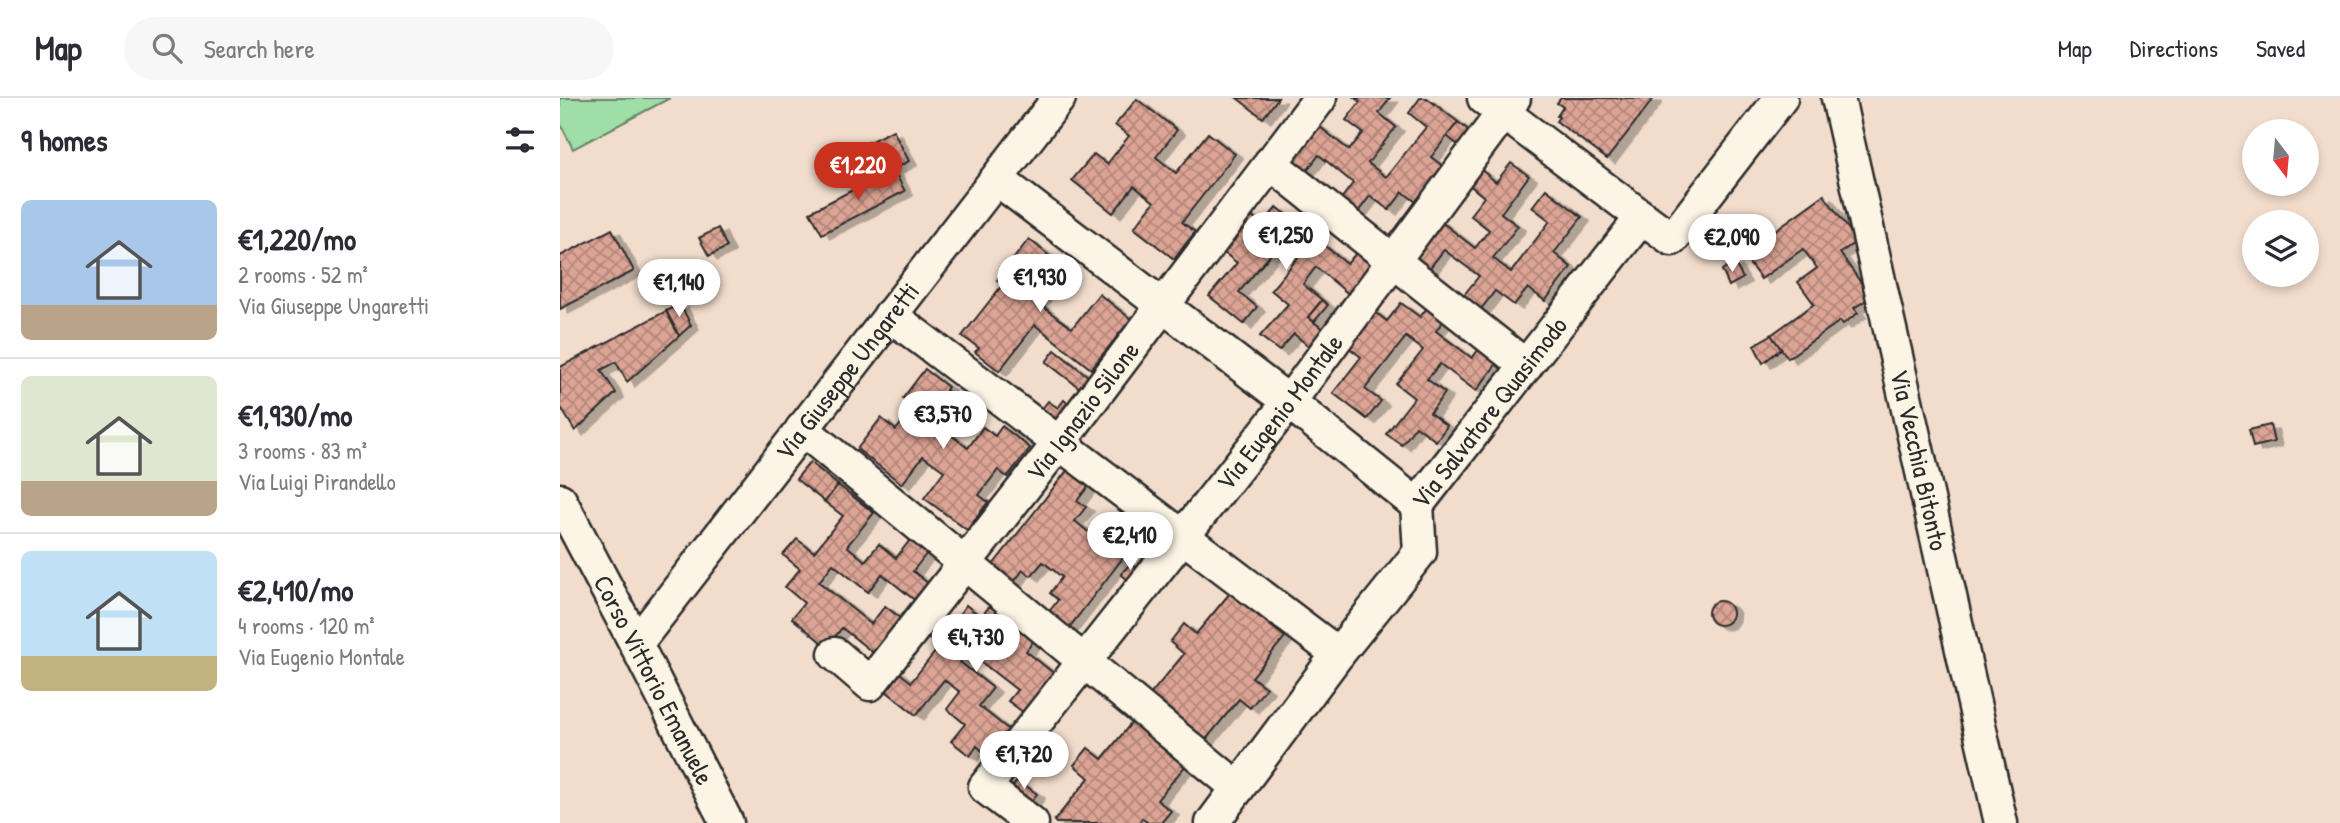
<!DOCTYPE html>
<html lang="en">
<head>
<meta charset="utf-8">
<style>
  :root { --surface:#fff; --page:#f7f7f7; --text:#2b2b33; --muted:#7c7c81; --line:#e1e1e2; --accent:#c8321e }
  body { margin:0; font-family:"Patrick Hand",sans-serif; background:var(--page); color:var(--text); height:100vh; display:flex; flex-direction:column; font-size:26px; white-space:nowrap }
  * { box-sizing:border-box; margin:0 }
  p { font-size:23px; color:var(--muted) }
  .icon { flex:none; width:38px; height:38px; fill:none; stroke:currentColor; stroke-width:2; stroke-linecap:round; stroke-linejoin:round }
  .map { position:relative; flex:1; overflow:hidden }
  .sheet { display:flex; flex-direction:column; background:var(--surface); width:560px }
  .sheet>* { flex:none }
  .needle { width:46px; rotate:164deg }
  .tools { position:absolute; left:1682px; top:21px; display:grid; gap:14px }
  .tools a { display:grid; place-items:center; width:77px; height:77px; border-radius:50%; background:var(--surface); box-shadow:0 4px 10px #0003; font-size:35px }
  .price { position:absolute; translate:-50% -60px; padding:0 16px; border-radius:24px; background:#fff; color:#222; font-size:23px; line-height:46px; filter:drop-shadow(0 2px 4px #0008) }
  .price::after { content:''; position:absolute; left:50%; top:42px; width:21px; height:16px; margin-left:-10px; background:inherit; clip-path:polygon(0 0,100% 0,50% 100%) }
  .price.selected { background:var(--accent); color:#fff }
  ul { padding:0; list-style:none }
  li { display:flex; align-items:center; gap:21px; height:175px; padding:0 21px }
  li+li { border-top:2px solid var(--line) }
  li span { display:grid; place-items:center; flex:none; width:196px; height:140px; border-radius:10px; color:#555 }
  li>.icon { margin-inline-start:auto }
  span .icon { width:84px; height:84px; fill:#fffc; stroke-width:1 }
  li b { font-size:30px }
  h2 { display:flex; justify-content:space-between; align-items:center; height:84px; padding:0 21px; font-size:30px }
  header { display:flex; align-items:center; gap:42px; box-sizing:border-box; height:98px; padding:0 35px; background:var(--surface); border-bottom:2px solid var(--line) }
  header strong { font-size:33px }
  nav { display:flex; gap:38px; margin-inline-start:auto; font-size:24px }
  .search { width:490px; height:63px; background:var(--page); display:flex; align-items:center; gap:18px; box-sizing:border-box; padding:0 24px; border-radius:38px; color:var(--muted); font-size:26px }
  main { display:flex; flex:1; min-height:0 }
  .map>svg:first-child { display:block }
  .grass { fill:#9fdea6; stroke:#658468; stroke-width:2 }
  .building { fill:url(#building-cross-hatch); stroke:#2b2b2b; stroke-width:2; filter:url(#shadow) }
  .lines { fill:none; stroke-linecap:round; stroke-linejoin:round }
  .minor-casing { stroke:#2b2b2b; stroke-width:37 }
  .minor { stroke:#fcf5e5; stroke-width:32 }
  .labels { text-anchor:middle; stroke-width:5; stroke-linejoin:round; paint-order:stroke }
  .street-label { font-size:26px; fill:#2b2b2b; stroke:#fcf5e5 }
</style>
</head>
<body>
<header>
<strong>Map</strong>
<div class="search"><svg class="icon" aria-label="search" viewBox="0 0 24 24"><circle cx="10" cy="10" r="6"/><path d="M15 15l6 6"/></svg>Search here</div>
<nav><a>Map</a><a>Directions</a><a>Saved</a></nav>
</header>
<main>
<section class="sheet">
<h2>9 homes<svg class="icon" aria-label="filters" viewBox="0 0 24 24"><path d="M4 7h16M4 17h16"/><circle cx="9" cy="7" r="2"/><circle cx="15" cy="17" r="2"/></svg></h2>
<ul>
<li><span style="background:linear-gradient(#a9c7e8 75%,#b9a48a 0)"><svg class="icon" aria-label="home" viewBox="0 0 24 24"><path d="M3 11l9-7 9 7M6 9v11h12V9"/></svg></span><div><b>€1,220/mo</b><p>2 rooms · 52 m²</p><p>Via Giuseppe Ungaretti</p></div></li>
<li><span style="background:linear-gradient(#dfe7d0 75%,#b9a48a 0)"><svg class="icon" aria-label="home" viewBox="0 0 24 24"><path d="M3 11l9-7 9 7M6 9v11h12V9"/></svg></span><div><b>€1,930/mo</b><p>3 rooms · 83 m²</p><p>Via Luigi Pirandello</p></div></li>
<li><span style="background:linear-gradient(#bfe0f5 75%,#c2b280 0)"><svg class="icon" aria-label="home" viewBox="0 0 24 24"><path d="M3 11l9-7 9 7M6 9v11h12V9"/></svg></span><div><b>€2,410/mo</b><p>4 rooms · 120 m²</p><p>Via Eugenio Montale</p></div></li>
</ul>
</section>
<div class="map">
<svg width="1780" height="725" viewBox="0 0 1780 725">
  <defs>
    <pattern id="building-cross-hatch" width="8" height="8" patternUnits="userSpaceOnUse" patternTransform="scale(1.75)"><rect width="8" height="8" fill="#dca495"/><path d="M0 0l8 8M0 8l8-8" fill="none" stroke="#b3867a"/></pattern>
    <filter id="shadow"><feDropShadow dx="8" dy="4.5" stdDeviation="0" flood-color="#0004"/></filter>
  </defs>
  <rect width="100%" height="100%" fill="#f2ddcd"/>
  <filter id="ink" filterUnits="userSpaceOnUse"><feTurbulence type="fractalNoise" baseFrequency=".0143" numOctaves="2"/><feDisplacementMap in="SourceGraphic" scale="14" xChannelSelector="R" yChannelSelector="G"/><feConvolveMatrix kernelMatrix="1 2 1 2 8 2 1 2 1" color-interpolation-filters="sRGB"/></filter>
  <g filter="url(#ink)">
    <!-- grass -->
    <polygon class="grass" points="0,0 110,0 13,51 0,25"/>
    <!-- building -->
    <g class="building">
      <polygon points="677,0 718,0 703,20"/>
      <polygon points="795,0 830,0 819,15 836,29 808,65 826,79 866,29 849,15 860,0 867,0 898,24 871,59 888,72 860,107 843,94 829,112 810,98 798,114 781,101 793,85 759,57 745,75 727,61 755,25 789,52 803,35 786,22 800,4"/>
      <polygon points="1001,0 1094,0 1047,61 996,23 999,19 997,18 1003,9 997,5"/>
      <polygon points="577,1 617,32 596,59 616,75 648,35 675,56 622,124 635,134 614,161 574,130 594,104 574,88 553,115 512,82 534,56 547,66 569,38 555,27"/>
      <polygon points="898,24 915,37 904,52 887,38"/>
      <polygon points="333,32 349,63 317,80 301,48"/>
      <polygon points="951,65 969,78 941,115 958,128 933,160 951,174 990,123 972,109 986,91 1022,119 994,155 1011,169 985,203 968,190 954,207 935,193 921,211 903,198 919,178 884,152 869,171 851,157 879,122 915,150 929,132 910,117 924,99 907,85 919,70 936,84"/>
      <polygon points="333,71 345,93 262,136 250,114"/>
      <polygon points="1264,97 1297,143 1280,155 1311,199 1294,210 1298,215 1283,226 1280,223 1228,260 1211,237 1254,206 1238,184 1257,170 1243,151 1201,181 1182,156"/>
      <polygon points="750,107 766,121 752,137 787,166 802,148 819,162 791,198 756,169 743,186 762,202 748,219 765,233 751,250 734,236 719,253 700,238 728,206 711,192 740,157 722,143 679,194 697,209 684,226 649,198 677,165 658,150 686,114 702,127 717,109 736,124"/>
      <polygon points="158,130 167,149 149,158 139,140"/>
      <polygon points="52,131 74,173 0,211 0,158"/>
      <polygon points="469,141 504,170 478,204 491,215 512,230 539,196 571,221 531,271 475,227 439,273 415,254 419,250 402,238 443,186 437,182"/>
      <polygon points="1174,164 1183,180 1169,188 1162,172"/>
      <polygon points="762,202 768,207 754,224 748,219"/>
      <polygon points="873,202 889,215 876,233 912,260 926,242 944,256 916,293 880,266 867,281 885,295 870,315 887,328 876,343 856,328 842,347 826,336 854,300 836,286 863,252 846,239 805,291 821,303 807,321 773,295 801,259 783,245 810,210 827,223 841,205 860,219"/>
      <polygon points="120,206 131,227 119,238 106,213"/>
      <polygon points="106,213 119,238 67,284 56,264 41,272 56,295 15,333 0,308 0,269"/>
      <polygon points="1211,237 1221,251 1203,265 1194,247"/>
      <polygon points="495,252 529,279 521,291 486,264"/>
      <polygon points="365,271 388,289 386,292 405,306 385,332 408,350 423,329 435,338 442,328 470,350 447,379 438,372 419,397 428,404 407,432 364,400 384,373 363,358 342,386 297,351 321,320 336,332 354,308 343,300"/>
      <polygon points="504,302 509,306 493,327 478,316 488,303 498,310"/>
      <polygon points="1710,327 1714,344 1693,349 1689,332"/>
      <polygon points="250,364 278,387 265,404 236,381"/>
      <polygon points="509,370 530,386 517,403 526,409 515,423 536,440 546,427 553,433 567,415 586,430 505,535 485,519 498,502 490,495 502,479 483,464 471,478 463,472 451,488 429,472"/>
      <polygon points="278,387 314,415 287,448 305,463 319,446 336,460 350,442 367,455 353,473 370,487 357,504 322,476 308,494 273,466 259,484 311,526 325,508 343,522 316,557 282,530 267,549 232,520 244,505 225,489 240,471 223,457 237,441 254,454 283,418 265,404"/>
      <polygon points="571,465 580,473 570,484 561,476"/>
      <polygon points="670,495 725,539 692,579 706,590 690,610 679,601 644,644 589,598 624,556 610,544 624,526 636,536"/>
      <circle cx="1160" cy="515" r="12"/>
      <polygon points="432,505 476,540 466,553 496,577 467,617 448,603 457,592 408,554 400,564 433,590 419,608 453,635 432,662 417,648 410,658 391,643 405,626 387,611 400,594 384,582 356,617 321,589 335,571 351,584 379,549 362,535 378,515 392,526 406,507 421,519"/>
      <polygon points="577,618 631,661 597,702 611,713 601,725 588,725 582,720 579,725 496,725 494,723 529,680 514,667 528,650 542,661"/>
      <polygon points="458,682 477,696 470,705 451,690"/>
    </g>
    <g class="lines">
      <!-- minor casing -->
      <g class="minor-casing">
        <g id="minor">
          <polyline points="924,0 1082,119"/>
          <path id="s1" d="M1278,0l163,725"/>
          <polyline points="710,65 966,268"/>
          <polyline points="437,81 729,304 857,407"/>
          <polyline points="330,217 778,556"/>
          <polyline points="242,331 678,690"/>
          <path id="s2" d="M0,402l76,144 91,179"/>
          <path id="s3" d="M76,546l423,-546"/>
          <path id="s4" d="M275,556l35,30 189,-241 261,-345"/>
          <path id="s5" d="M472,725l-47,-36 304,-385 225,-304"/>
          <path id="s6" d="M652,725l126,-169 82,-102 -3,-47 225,-288 30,22 109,-141"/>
        </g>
      </g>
      <!-- minor -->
      <use href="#minor" class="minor"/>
    </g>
  </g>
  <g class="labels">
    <!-- street labels -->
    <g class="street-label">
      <text dy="9" stroke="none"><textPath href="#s3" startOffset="345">Via Giuseppe Ungaretti</textPath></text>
      <text dy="9" stroke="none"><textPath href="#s4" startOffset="392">Via Ignazio Silone</textPath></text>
      <text dy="9" stroke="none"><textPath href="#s5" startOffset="536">Via Eugenio Montale</textPath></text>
      <text dy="9" stroke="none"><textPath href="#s6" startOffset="506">Via Salvatore Quasimodo</textPath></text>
      <text dy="9" stroke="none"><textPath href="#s1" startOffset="371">Via Vecchia Bitonto</textPath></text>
      <text dy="9" stroke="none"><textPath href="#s2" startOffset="203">Corso Vittorio Emanuele</textPath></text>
    </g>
  </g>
</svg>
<div class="tools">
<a><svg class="needle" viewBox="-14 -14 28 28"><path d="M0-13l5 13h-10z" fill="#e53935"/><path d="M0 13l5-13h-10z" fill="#7c7c81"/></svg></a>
<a><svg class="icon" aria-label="layers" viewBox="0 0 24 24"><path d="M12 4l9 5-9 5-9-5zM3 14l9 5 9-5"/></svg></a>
</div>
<b class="price selected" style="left:298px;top:104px">€1,220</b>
<b class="price" style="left:726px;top:174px">€1,250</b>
<b class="price" style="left:1172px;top:176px">€2,090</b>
<b class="price" style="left:480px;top:216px">€1,930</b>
<b class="price" style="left:119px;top:221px">€1,140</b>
<b class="price" style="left:383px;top:353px">€3,570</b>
<b class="price" style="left:570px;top:474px">€2,410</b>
<b class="price" style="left:416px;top:576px">€4,730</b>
<b class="price" style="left:464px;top:693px">€1,720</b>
</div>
</main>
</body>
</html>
